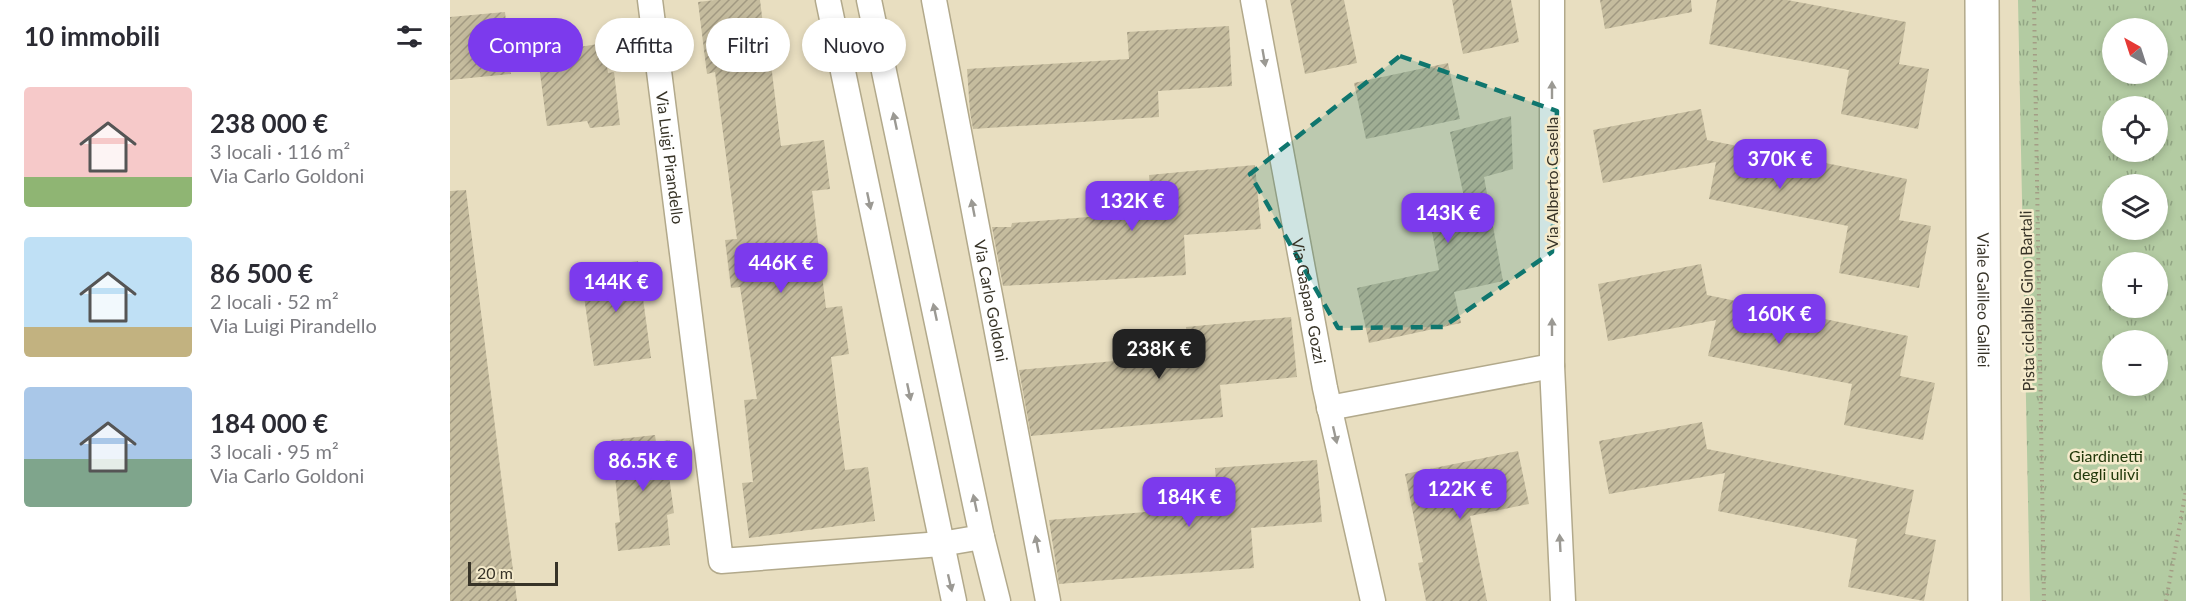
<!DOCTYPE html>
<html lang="it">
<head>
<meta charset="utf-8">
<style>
  :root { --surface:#fff; --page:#f7f7f7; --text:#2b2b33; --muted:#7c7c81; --accent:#7c3aed }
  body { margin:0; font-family:Lato,sans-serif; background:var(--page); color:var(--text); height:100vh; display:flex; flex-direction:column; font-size:22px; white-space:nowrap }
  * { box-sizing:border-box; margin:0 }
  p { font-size:20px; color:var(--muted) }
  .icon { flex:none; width:33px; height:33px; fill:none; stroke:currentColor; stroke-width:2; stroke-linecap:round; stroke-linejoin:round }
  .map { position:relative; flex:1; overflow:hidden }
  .sheet { display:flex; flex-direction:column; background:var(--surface); width:450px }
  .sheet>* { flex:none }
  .hud { position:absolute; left:18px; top:18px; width:570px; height:54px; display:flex; gap:12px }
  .needle { width:39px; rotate:321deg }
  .controls { position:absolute; left:1652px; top:18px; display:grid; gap:12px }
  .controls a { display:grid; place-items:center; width:66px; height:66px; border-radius:50%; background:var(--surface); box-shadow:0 3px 9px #0003; font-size:30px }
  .scale { position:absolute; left:18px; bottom:15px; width:90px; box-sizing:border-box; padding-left:6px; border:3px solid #373327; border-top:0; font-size:16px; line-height:21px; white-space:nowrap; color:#373327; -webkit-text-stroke:4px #f5ebcc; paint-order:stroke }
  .price { position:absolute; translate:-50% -51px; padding:0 14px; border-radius:12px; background:var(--accent); color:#fff; font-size:20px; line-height:39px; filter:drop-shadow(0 2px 3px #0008) }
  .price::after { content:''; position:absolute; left:50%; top:36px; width:18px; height:14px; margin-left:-9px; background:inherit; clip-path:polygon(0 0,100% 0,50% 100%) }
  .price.current { background:#222; color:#fff }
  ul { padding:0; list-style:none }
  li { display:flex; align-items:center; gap:18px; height:150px; padding:0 24px }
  li span { display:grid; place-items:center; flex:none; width:168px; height:120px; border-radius:6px; color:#555 }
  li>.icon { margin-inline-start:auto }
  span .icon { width:72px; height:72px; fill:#fffc; stroke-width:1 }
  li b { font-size:26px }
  h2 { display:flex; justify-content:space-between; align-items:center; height:72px; padding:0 24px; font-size:26px }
  .tag { padding:0 21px; border-radius:27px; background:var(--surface); box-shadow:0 3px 9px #0003; font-size:21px; line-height:54px }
  .tag.current { background:var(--accent); color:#fff }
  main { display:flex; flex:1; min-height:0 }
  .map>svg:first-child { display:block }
  .grass { fill:url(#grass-tufts); fill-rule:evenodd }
  .building { fill:url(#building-hatch) }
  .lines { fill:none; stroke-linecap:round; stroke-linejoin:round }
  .street-casing { stroke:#b2a98b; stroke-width:27 }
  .secondary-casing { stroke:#b2a98b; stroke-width:36 }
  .path { stroke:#a49d85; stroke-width:4; stroke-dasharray:1.5 4.5; stroke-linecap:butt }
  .street { stroke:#fff; stroke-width:24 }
  .secondary { stroke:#fff; stroke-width:33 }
  .oneway { fill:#9b9993 }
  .marked { fill:#0f766e; fill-opacity:0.2; stroke:#0f766e; stroke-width:4.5; stroke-dasharray:12 8; stroke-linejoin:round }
  .labels { text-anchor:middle; stroke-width:5; stroke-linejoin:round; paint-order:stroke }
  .street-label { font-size:16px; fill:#373327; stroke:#f5ebcc }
  .park-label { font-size:16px; fill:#21380a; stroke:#f5ebcc }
</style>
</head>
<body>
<main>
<section class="sheet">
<h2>10 immobili<svg class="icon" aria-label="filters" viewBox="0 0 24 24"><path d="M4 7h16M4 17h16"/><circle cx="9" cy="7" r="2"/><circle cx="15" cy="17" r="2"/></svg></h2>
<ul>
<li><span style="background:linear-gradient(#f6c9c9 75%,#8fb573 0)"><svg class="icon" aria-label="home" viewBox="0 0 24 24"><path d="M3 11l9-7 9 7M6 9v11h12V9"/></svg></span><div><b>238 000 €</b><p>3 locali · 116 m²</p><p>Via Carlo Goldoni</p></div></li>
<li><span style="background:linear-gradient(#bfe0f5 75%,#c2b280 0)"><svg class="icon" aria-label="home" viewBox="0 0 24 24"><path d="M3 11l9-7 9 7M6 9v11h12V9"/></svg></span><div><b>86 500 €</b><p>2 locali · 52 m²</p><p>Via Luigi Pirandello</p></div></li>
<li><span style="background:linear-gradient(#a9c7e8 60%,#7fa58c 0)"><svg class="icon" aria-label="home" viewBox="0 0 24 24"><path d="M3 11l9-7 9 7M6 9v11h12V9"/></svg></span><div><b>184 000 €</b><p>3 locali · 95 m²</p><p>Via Carlo Goldoni</p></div></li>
</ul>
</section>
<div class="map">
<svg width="1736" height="601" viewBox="0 0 1736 601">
  <defs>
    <pattern id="grass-tufts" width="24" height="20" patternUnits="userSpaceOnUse" patternTransform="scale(1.5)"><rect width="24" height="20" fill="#b3cba2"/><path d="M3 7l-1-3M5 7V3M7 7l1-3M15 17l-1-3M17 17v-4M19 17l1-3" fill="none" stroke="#92a584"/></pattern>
    <pattern id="building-hatch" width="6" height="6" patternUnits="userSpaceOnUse" patternTransform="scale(1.5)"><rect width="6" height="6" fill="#c5bc9e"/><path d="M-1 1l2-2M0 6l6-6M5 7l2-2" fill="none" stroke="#a19981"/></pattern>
  </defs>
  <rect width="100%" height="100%" fill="#e8dec0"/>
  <!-- grass -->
  <path class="grass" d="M1568,0h168v601h-156zM1662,28h45v46h-45zM1662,106h45v46h-45zM1662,184h45v46h-45zM1662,262h45v46h-45zM1662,340h45v46h-45z"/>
  <!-- building -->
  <g class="building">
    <polygon points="265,0 310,0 318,65 321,64 331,146 374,140 380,189 362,191 376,308 392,306 399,354 381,357 395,470 418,467 425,521 299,538 292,483 303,482 294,400 307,399 290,287 281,288 275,240 287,239 265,72 257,74 248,2"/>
    <polygon points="840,0 894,0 907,63 855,74"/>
    <polygon points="1002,0 1061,0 1069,42 1013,54"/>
    <polygon points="1150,0 1241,0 1242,12 1155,29"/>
    <polygon points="1267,0 1337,0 1456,22 1449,64 1479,69 1468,129 1391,114 1399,70 1259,44"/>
    <polygon points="55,12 61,74 0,80 0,17"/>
    <polygon points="779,26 782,86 708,91 709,117 523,129 520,112 517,69 679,59 677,32"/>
    <polygon points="154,43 158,73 164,72 170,125 140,128 137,121 97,126 88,58 117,54 117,49"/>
    <polygon points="998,63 1010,119 916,139 904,83"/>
    <polygon points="1251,109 1257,140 1457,179 1449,220 1481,226 1469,288 1389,273 1398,226 1259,199 1266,162 1153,183 1143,130"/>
    <polygon points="1061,116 1063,169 1034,177 1053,281 1004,292 1011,323 919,343 907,288 989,270 977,204 1014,197 1000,132"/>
    <polygon points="805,165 811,229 734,235 736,275 553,286 542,227 561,227 562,223 702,212 699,175"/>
    <polygon points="16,190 56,516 67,601 0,601 0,191"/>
    <polygon points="188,261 201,358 144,366 130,269"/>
    <polygon points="1251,264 1257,295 1458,336 1450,376 1485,383 1473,440 1394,425 1402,384 1258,356 1266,320 1158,341 1148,284"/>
    <polygon points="841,317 847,377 770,385 773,417 581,436 569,370 738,354 736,327"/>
    <polygon points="1252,422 1257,449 1464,490 1455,534 1486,540 1474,601 1398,587 1407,539 1268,511 1275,473 1159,494 1149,441"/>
    <polygon points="205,435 206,442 220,440 224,475 219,476 224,513 217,515 220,545 168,551 165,523 170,522 161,440"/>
    <polygon points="1068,451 1079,504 1020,516 1037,601 976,601 968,563 973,562 955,474"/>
    <polygon points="867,460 872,522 801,528 804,568 609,584 599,520 768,506 765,468"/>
  </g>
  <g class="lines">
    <!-- street casing -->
    <g class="street-casing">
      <g id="street">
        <path id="s1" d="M200,0l71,561 220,-17 41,-7"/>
        <polyline points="378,0 504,601"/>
        <polyline points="419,0 532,537 548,601"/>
        <path id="s2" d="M484,0l114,601"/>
        <path id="s3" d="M803,0l72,388 48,213"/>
        <polyline points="1102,0 1102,366 1113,601"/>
        <polyline points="879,408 1102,366"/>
      </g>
    </g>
    <!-- secondary casing -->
    <g class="secondary-casing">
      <g id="secondary">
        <path id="s4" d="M1532,0l3,601"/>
      </g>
    </g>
    <!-- path -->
    <g class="path">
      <polyline points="1584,0 1594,601"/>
      <polyline points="1716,601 1736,490"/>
    </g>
    <!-- street -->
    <use href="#street" class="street"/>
    <!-- secondary -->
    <use href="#secondary" class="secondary"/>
  </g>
  <!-- one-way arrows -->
  <defs><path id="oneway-solid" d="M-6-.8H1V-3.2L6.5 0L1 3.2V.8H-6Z" transform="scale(1.5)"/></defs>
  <g class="oneway">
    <use href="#oneway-solid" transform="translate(814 58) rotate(80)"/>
    <use href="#oneway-solid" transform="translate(1102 90) rotate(-90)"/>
    <use href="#oneway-solid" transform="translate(445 121) rotate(-102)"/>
    <use href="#oneway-solid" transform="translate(419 201) rotate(78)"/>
    <use href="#oneway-solid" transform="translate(523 208) rotate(-101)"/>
    <use href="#oneway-solid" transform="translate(485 312) rotate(-102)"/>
    <use href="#oneway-solid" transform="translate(1102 327) rotate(-90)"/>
    <use href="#oneway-solid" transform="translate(459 392) rotate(78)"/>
    <use href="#oneway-solid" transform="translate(885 435) rotate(77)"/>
    <use href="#oneway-solid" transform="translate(525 503) rotate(-102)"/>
    <use href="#oneway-solid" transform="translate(1110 543) rotate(-93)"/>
    <use href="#oneway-solid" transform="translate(587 544) rotate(-101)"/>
    <use href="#oneway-solid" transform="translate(500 583) rotate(77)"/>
  </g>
  <!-- marked area -->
  <path class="marked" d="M950,56l157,55 -5,141 -109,75 -105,1 -88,-154z"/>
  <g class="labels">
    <!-- street labels -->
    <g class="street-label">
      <text dy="6" stroke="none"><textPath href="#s1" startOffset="159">Via Luigi Pirandello</textPath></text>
      <text transform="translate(1102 183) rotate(-90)" y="6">Via Alberto Casella</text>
      <text dy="6" stroke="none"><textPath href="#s2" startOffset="306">Via Carlo Goldoni</textPath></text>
      <text dy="6" stroke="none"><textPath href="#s4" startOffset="300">Viale Galileo Galilei</textPath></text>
      <text dy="6" stroke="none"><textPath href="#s3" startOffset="306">Via Gasparo Gozzi</textPath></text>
      <text transform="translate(1577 301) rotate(-91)" y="6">Pista ciclabile Gino Bartali</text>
    </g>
    <!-- park labels -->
    <g class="park-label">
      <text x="1656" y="462">Giardinetti<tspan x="1656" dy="18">degli ulivi</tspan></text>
    </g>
  </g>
</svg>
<div class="controls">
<a><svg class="needle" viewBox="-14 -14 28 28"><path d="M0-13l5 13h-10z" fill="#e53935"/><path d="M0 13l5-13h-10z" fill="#7c7c81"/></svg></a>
<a><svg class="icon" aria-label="locate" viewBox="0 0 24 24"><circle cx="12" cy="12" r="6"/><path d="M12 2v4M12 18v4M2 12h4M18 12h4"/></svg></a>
<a><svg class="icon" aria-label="layers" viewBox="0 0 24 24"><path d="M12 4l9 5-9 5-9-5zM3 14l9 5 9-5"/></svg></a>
<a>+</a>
<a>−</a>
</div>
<div class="scale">20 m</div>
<b class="price" style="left:1330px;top:190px">370K €</b>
<b class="price" style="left:682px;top:232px">132K €</b>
<b class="price" style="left:998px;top:244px">143K €</b>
<b class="price" style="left:331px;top:294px">446K €</b>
<b class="price" style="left:166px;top:313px">144K €</b>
<b class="price" style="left:1329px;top:345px">160K €</b>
<b class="price current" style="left:709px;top:380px">238K €</b>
<b class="price" style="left:193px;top:492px">86.5K €</b>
<b class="price" style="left:1010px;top:520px">122K €</b>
<b class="price" style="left:739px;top:528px">184K €</b>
<div class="hud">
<a class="tag current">Compra</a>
<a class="tag">Affitta</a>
<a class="tag">Filtri</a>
<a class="tag">Nuovo</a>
</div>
</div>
</main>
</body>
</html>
